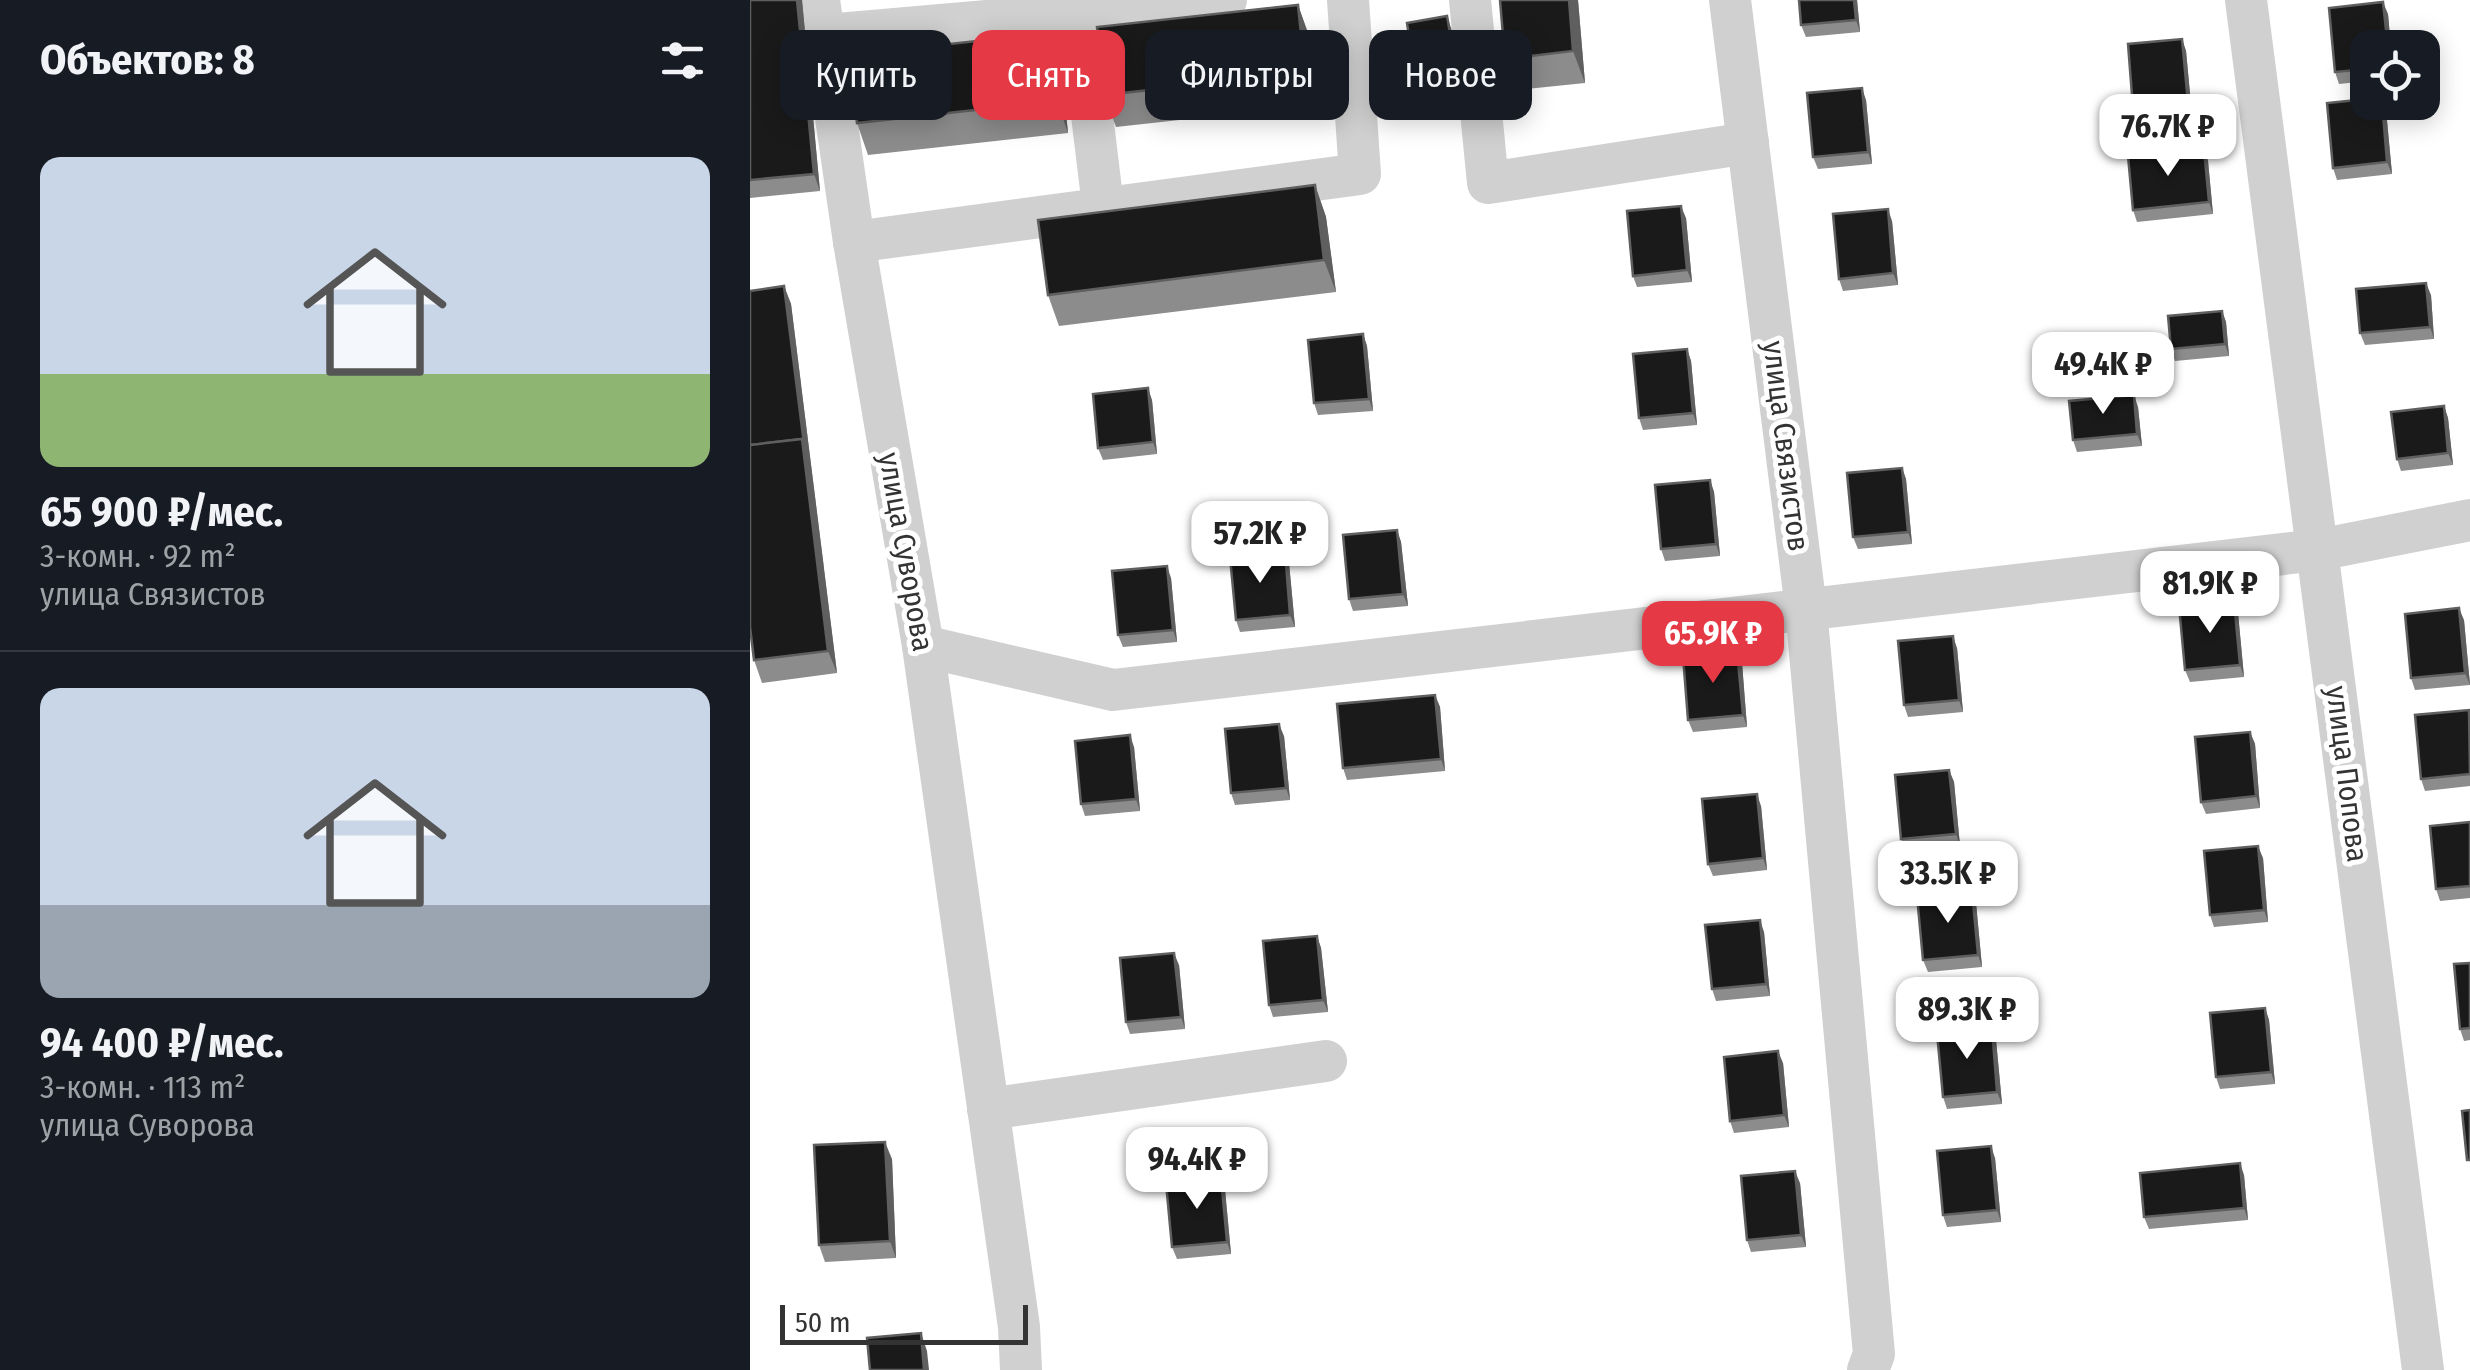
<!DOCTYPE html>
<html lang="ru">
<head>
<meta charset="utf-8">
<style>
  :root { --surface:#171b24; --page:#242831; --text:#f1f3f6; --muted:#9ea1a6; --line:#363941; --accent:#e63946 }
  body { margin:0; font-family:"Fira Sans Condensed",sans-serif; background:var(--page); color:var(--text); height:100vh; display:flex; flex-direction:column; font-size:38px; white-space:nowrap }
  * { box-sizing:border-box; margin:0 }
  p { font-size:32px; color:var(--muted) }
  .icon { flex:none; width:55px; height:55px; fill:none; stroke:currentColor; stroke-width:2; stroke-linecap:round; stroke-linejoin:round }
  .map { position:relative; flex:1; overflow:hidden }
  .side { display:flex; flex-direction:column; background:var(--surface); width:750px }
  .side>* { flex:none }
  .hud { position:absolute; left:30px; top:30px; width:950px; height:90px; display:flex; gap:20px }
  .buttons { position:absolute; left:1600px; top:30px; display:grid; gap:20px }
  .buttons a { display:grid; place-items:center; width:90px; height:90px; border-radius:20px; background:var(--surface); box-shadow:0 5px 25px #0003; font-size:50px }
  .scale { position:absolute; left:30px; bottom:25px; width:248px; box-sizing:border-box; padding-left:10px; border:5px solid #333; border-top:0; font-size:28px; line-height:35px; white-space:nowrap; color:#333; -webkit-text-stroke:8px #fff; paint-order:stroke }
  .price { position:absolute; translate:-50% -85px; padding:0 22px; border-radius:20px; background:#fff; color:#222; font-size:32px; line-height:65px; filter:drop-shadow(0 2px 5px #0008) }
  .price::after { content:''; position:absolute; left:50%; top:60px; width:30px; height:22px; margin-left:-15px; background:inherit; clip-path:polygon(0 0,100% 0,50% 100%) }
  .price.active { background:var(--accent); color:#fff }
  ul { padding:0; list-style:none }
  li { display:grid; align-content:center; gap:20px; height:530px; padding:0 40px }
  li+li { border-top:2px solid var(--line) }
  li span { display:grid; place-items:center; height:310px; border-radius:20px; color:#555 }
  li>.icon { margin-inline-start:auto }
  span .icon { width:180px; height:180px; fill:#fffc; stroke-width:1 }
  li b { font-size:42px }
  h2 { display:flex; justify-content:space-between; align-items:center; height:120px; padding:0 40px; font-size:42px }
  .chip { padding:0 35px; border-radius:20px; background:var(--surface); box-shadow:0 5px 25px #0003; font-size:35px; line-height:90px }
  .chip.active { background:var(--accent); color:#fff }
  main { display:flex; flex:1; min-height:0 }
  .map>svg:first-child { display:block }
  .lines { fill:none; stroke-linecap:round; stroke-linejoin:round }
  .minor { stroke:#d0d0d0; stroke-width:42 }
  .wall { fill:#8c8c8c }
  .shaded-wall { fill:#5f5f5f }
  .building { fill:#1a1a1a; stroke:#5f5f5f; stroke-width:2.5 }
  .labels { text-anchor:middle; stroke-width:10; stroke-linejoin:round; paint-order:stroke }
  .street-label { font-size:30px; fill:#333; stroke:#fff }
</style>
</head>
<body>
<main>
<section class="side">
<h2>Объектов: 8<svg class="icon" aria-label="filters" viewBox="0 0 24 24"><path d="M4 7h16M4 17h16"/><circle cx="9" cy="7" r="2"/><circle cx="15" cy="17" r="2"/></svg></h2>
<ul>
<li><span style="background:linear-gradient(#c9d6e8 70%,#8fb573 0)"><svg class="icon" aria-label="home" viewBox="0 0 24 24"><path d="M3 11l9-7 9 7M6 9v11h12V9"/></svg></span><div><b>65 900 ₽/мес.</b><p>3-комн. · 92 m²</p><p>улица Связистов</p></div></li>
<li><span style="background:linear-gradient(#c9d6e8 70%,#9aa5b1 0)"><svg class="icon" aria-label="home" viewBox="0 0 24 24"><path d="M3 11l9-7 9 7M6 9v11h12V9"/></svg></span><div><b>94 400 ₽/мес.</b><p>3-комн. · 113 m²</p><p>улица Суворова</p></div></li>
</ul>
</section>
<div class="map">
<svg width="1720" height="1370" viewBox="0 0 1720 1370">
  <rect width="100%" height="100%" fill="#fff"/>
  <g class="lines">
    <!-- minor -->
    <g class="minor">
      <polyline points="69,0 104,242"/>
      <polyline points="328,0 353,206"/>
      <polyline points="720,0 738,183 998,143"/>
      <polyline points="980,0 1056,609 1124,1354 1118,1370"/>
      <polyline points="1496,0 1673,1370"/>
      <polyline points="76,35 476,0"/>
      <polyline points="173,646 363,690 1568,550 1720,520"/>
      <polyline points="238,1109 576,1061"/>
      <polyline points="271,1370 269,1327 173,646 104,242 610,174 598,0"/>
    </g>
  </g>
  <!-- wall -->
  <g class="wall">
    <polygon points="0,0 52,0 70,191 0,198"/>
    <polygon points="750,0 828,0 835,83 766,90 755,59"/>
    <polygon points="1107,0 1110,32 1056,37 1051,25"/>
    <polygon points="548,5 559,36 566,105 366,127 354,95"/>
    <polygon points="1638,14 1641,48 1618,48 1618,81 1589,84 1585,72"/>
    <polygon points="701,28 716,109 675,116 670,104"/>
    <polygon points="299,33 311,64 318,133 118,155 107,123"/>
    <polygon points="1432,39 1436,51 1442,115 1388,120 1383,108"/>
    <polygon points="1116,100 1122,164 1068,169 1063,157"/>
    <polygon points="1618,102 1633,102 1636,110 1642,174 1587,180 1583,168"/>
    <polygon points="1454,149 1458,161 1463,214 1387,222 1383,210"/>
    <polygon points="565,185 576,217 586,292 309,326 298,295"/>
    <polygon points="936,218 942,282 887,287 883,276"/>
    <polygon points="1142,221 1148,285 1093,291 1089,279"/>
    <polygon points="34,286 41,304 87,673 12,683 4,660"/>
    <polygon points="1681,295 1684,339 1615,345 1610,333"/>
    <polygon points="1472,311 1476,322 1479,356 1425,361 1421,349"/>
    <polygon points="613,334 617,346 623,411 568,415 564,403"/>
    <polygon points="937,349 941,361 947,425 893,430 889,418"/>
    <polygon points="402,400 407,454 353,460 348,448"/>
    <polygon points="1694,406 1698,418 1703,465 1651,471 1647,459"/>
    <polygon points="1388,407 1392,446 1327,452 1323,440"/>
    <polygon points="1152,468 1156,479 1162,544 1108,549 1103,537"/>
    <polygon points="960,480 964,492 970,556 915,561 911,549"/>
    <polygon points="647,530 651,542 658,606 603,611 599,599"/>
    <polygon points="539,563 545,627 490,632 486,620"/>
    <polygon points="421,578 427,642 373,647 368,635"/>
    <polygon points="1488,613 1494,677 1440,682 1435,670"/>
    <polygon points="1714,620 1720,685 1665,690 1661,678"/>
    <polygon points="1207,648 1213,712 1158,717 1154,705"/>
    <polygon points="992,663 997,727 943,732 938,720"/>
    <polygon points="685,695 690,707 695,771 597,780 593,768"/>
    <polygon points="1720,712 1720,786 1675,791 1671,779"/>
    <polygon points="1500,732 1505,744 1510,808 1456,814 1451,802"/>
    <polygon points="534,736 540,800 485,805 481,793"/>
    <polygon points="384,747 390,811 335,816 331,804"/>
    <polygon points="1199,770 1204,782 1210,846 1155,851 1151,839"/>
    <polygon points="1011,806 1017,870 963,876 958,864"/>
    <polygon points="1720,822 1720,898 1690,901 1686,889"/>
    <polygon points="1513,858 1518,922 1464,927 1460,915"/>
    <polygon points="1226,903 1232,967 1178,972 1173,960"/>
    <polygon points="1014,932 1020,996 966,1001 962,989"/>
    <polygon points="567,936 571,948 578,1012 523,1017 519,1005"/>
    <polygon points="1720,963 1720,1040 1714,1041 1710,1029"/>
    <polygon points="429,965 435,1029 380,1034 376,1022"/>
    <polygon points="1515,1008 1519,1020 1525,1084 1470,1089 1466,1077"/>
    <polygon points="1246,1040 1252,1104 1197,1109 1193,1097"/>
    <polygon points="1033,1063 1039,1127 984,1133 980,1121"/>
    <polygon points="1245,1158 1251,1222 1197,1227 1193,1215"/>
    <polygon points="142,1159 146,1258 75,1262 69,1245"/>
    <polygon points="1494,1175 1498,1220 1399,1229 1394,1217"/>
    <polygon points="1050,1183 1056,1247 1001,1252 997,1240"/>
    <polygon points="475,1190 481,1254 427,1259 422,1247"/>
  </g>
  <!-- shaded-wall -->
  <g class="shaded-wall">
    <polygon points="47,0 52,0 70,191 64,174"/>
    <polygon points="819,0 828,0 835,83 823,51"/>
    <polygon points="1104,0 1107,0 1110,32 1106,20"/>
    <polygon points="1633,2 1638,14 1641,48 1638,48"/>
    <polygon points="548,5 559,36 566,105 555,73"/>
    <polygon points="697,16 701,28 716,109 711,97"/>
    <polygon points="299,33 311,64 318,133 307,101"/>
    <polygon points="1432,39 1436,51 1442,115 1438,103"/>
    <polygon points="1112,88 1116,100 1122,164 1118,152"/>
    <polygon points="1632,102 1636,110 1642,174 1637,162"/>
    <polygon points="1454,149 1458,161 1463,214 1459,202"/>
    <polygon points="565,185 576,217 586,292 574,260"/>
    <polygon points="931,206 936,218 942,282 937,270"/>
    <polygon points="1138,209 1142,221 1148,285 1143,273"/>
    <polygon points="1676,283 1681,295 1684,339 1680,327"/>
    <polygon points="34,286 41,304 87,673 78,651"/>
    <polygon points="1472,311 1476,322 1479,356 1475,344"/>
    <polygon points="613,334 617,346 623,411 619,399"/>
    <polygon points="937,349 941,361 947,425 943,413"/>
    <polygon points="398,388 402,400 407,454 403,442"/>
    <polygon points="1384,395 1388,407 1392,446 1387,434"/>
    <polygon points="1694,406 1698,418 1703,465 1698,453"/>
    <polygon points="1152,468 1156,479 1162,544 1158,532"/>
    <polygon points="960,480 964,492 970,556 966,544"/>
    <polygon points="647,530 651,542 658,606 653,594"/>
    <polygon points="535,551 539,563 545,627 540,615"/>
    <polygon points="417,566 421,578 427,642 423,630"/>
    <polygon points="1484,601 1488,613 1494,677 1490,665"/>
    <polygon points="1709,608 1714,620 1720,685 1715,673"/>
    <polygon points="1203,636 1207,648 1213,712 1209,700"/>
    <polygon points="987,651 992,663 997,727 993,715"/>
    <polygon points="685,695 690,707 695,771 691,759"/>
    <polygon points="529,724 534,736 540,800 536,788"/>
    <polygon points="1500,732 1505,744 1510,808 1506,796"/>
    <polygon points="380,735 384,747 390,811 386,799"/>
    <polygon points="1199,770 1204,782 1210,846 1206,834"/>
    <polygon points="1007,794 1011,806 1017,870 1013,858"/>
    <polygon points="1508,846 1513,858 1518,922 1514,910"/>
    <polygon points="1222,891 1226,903 1232,967 1228,955"/>
    <polygon points="1010,920 1014,932 1020,996 1016,984"/>
    <polygon points="567,936 571,948 578,1012 573,1000"/>
    <polygon points="424,953 429,965 435,1029 431,1017"/>
    <polygon points="1515,1008 1519,1020 1525,1084 1521,1072"/>
    <polygon points="1242,1028 1246,1040 1252,1104 1247,1092"/>
    <polygon points="1028,1051 1033,1063 1039,1127 1034,1115"/>
    <polygon points="135,1142 142,1159 146,1258 140,1241"/>
    <polygon points="1241,1146 1245,1158 1251,1222 1247,1210"/>
    <polygon points="1490,1163 1494,1175 1498,1220 1494,1208"/>
    <polygon points="1045,1171 1050,1183 1056,1247 1051,1235"/>
    <polygon points="471,1178 475,1190 481,1254 477,1242"/>
    <polygon points="171,1333 177,1351 179,1370 174,1370"/>
  </g>
  <!-- building -->
  <g class="building">
    <polygon points="0,0 47,0 64,174 0,180"/>
    <polygon points="750,0 819,0 823,51 755,59"/>
    <polygon points="1049,0 1104,0 1106,20 1051,25"/>
    <polygon points="1633,2 1638,48 1618,48 1618,69 1585,72 1579,8"/>
    <polygon points="548,5 555,73 354,95 347,27"/>
    <polygon points="697,16 711,97 670,104 657,23"/>
    <polygon points="299,33 307,101 107,123 99,55"/>
    <polygon points="1432,39 1438,103 1383,108 1378,44"/>
    <polygon points="1112,88 1118,152 1063,157 1057,93"/>
    <polygon points="1618,99 1618,102 1632,102 1637,162 1583,168 1577,103"/>
    <polygon points="1454,149 1459,202 1383,210 1378,156"/>
    <polygon points="565,185 574,260 298,295 288,220"/>
    <polygon points="931,206 937,270 883,276 877,211"/>
    <polygon points="1138,209 1143,273 1089,279 1083,214"/>
    <polygon points="1676,283 1680,327 1610,333 1606,289"/>
    <polygon points="34,286 54,444 52,439 0,445 0,291"/>
    <polygon points="1472,311 1475,344 1421,349 1418,316"/>
    <polygon points="613,334 619,399 564,403 558,340"/>
    <polygon points="937,349 943,413 889,418 883,354"/>
    <polygon points="398,388 403,442 348,448 343,394"/>
    <polygon points="1384,395 1387,434 1323,440 1319,401"/>
    <polygon points="1694,406 1698,453 1647,459 1641,412"/>
    <polygon points="52,439 78,651 4,660 0,627 0,445"/>
    <polygon points="1152,468 1158,532 1103,537 1097,473"/>
    <polygon points="960,480 966,544 911,549 905,485"/>
    <polygon points="647,530 653,594 599,599 593,535"/>
    <polygon points="535,551 540,615 486,620 480,557"/>
    <polygon points="417,566 423,630 368,635 362,571"/>
    <polygon points="1484,601 1490,665 1435,670 1429,606"/>
    <polygon points="1709,608 1715,673 1661,678 1655,614"/>
    <polygon points="1203,636 1209,700 1154,705 1148,641"/>
    <polygon points="987,651 993,715 938,720 933,656"/>
    <polygon points="685,695 691,759 593,768 587,704"/>
    <polygon points="1719,710 1720,774 1671,779 1665,715"/>
    <polygon points="529,724 536,788 481,793 475,729"/>
    <polygon points="1500,732 1506,796 1451,802 1445,737"/>
    <polygon points="380,735 386,799 331,804 325,741"/>
    <polygon points="1199,770 1206,834 1151,839 1145,775"/>
    <polygon points="1007,794 1013,858 958,864 952,799"/>
    <polygon points="1720,822 1720,886 1686,889 1680,826"/>
    <polygon points="1508,846 1514,910 1460,915 1454,851"/>
    <polygon points="1222,891 1228,955 1173,960 1167,896"/>
    <polygon points="1010,920 1016,984 962,989 955,925"/>
    <polygon points="567,936 573,1000 519,1005 513,941"/>
    <polygon points="424,953 431,1017 376,1022 370,958"/>
    <polygon points="1720,963 1720,1028 1710,1029 1704,964"/>
    <polygon points="1515,1008 1521,1072 1466,1077 1460,1013"/>
    <polygon points="1242,1028 1247,1092 1193,1097 1187,1033"/>
    <polygon points="1028,1051 1034,1115 980,1121 974,1057"/>
    <polygon points="1720,1110 1720,1160 1717,1160 1712,1111"/>
    <polygon points="135,1142 140,1241 69,1245 64,1145"/>
    <polygon points="1241,1146 1247,1210 1193,1215 1187,1151"/>
    <polygon points="1490,1163 1494,1208 1394,1217 1390,1173"/>
    <polygon points="1045,1171 1051,1235 997,1240 991,1176"/>
    <polygon points="471,1178 477,1242 422,1247 416,1183"/>
    <polygon points="171,1333 174,1370 120,1370 117,1338"/>
  </g>
  <g class="labels">
    <!-- street labels -->
    <g class="street-label">
      <text transform="translate(1036 446) rotate(83)" y="10">улица Связистов</text>
      <text transform="translate(156 552) rotate(80)" y="10">улица Суворова</text>
      <text transform="translate(1597 774) rotate(83)" y="10">улица Попова</text>
    </g>
  </g>
</svg>
<div class="buttons">
<a><svg class="icon" aria-label="locate" viewBox="0 0 24 24"><circle cx="12" cy="12" r="6"/><path d="M12 2v4M12 18v4M2 12h4M18 12h4"/></svg></a>
</div>
<div class="scale">50 m</div>
<b class="price" style="left:1418px;top:179px">76.7K ₽</b>
<b class="price" style="left:1353px;top:417px">49.4K ₽</b>
<b class="price" style="left:510px;top:586px">57.2K ₽</b>
<b class="price" style="left:1460px;top:636px">81.9K ₽</b>
<b class="price active" style="left:963px;top:686px">65.9K ₽</b>
<b class="price" style="left:1198px;top:926px">33.5K ₽</b>
<b class="price" style="left:1217px;top:1062px">89.3K ₽</b>
<b class="price" style="left:447px;top:1212px">94.4K ₽</b>
<div class="hud">
<a class="chip">Купить</a>
<a class="chip active">Снять</a>
<a class="chip">Фильтры</a>
<a class="chip">Новое</a>
</div>
</div>
</main>
</body>
</html>
